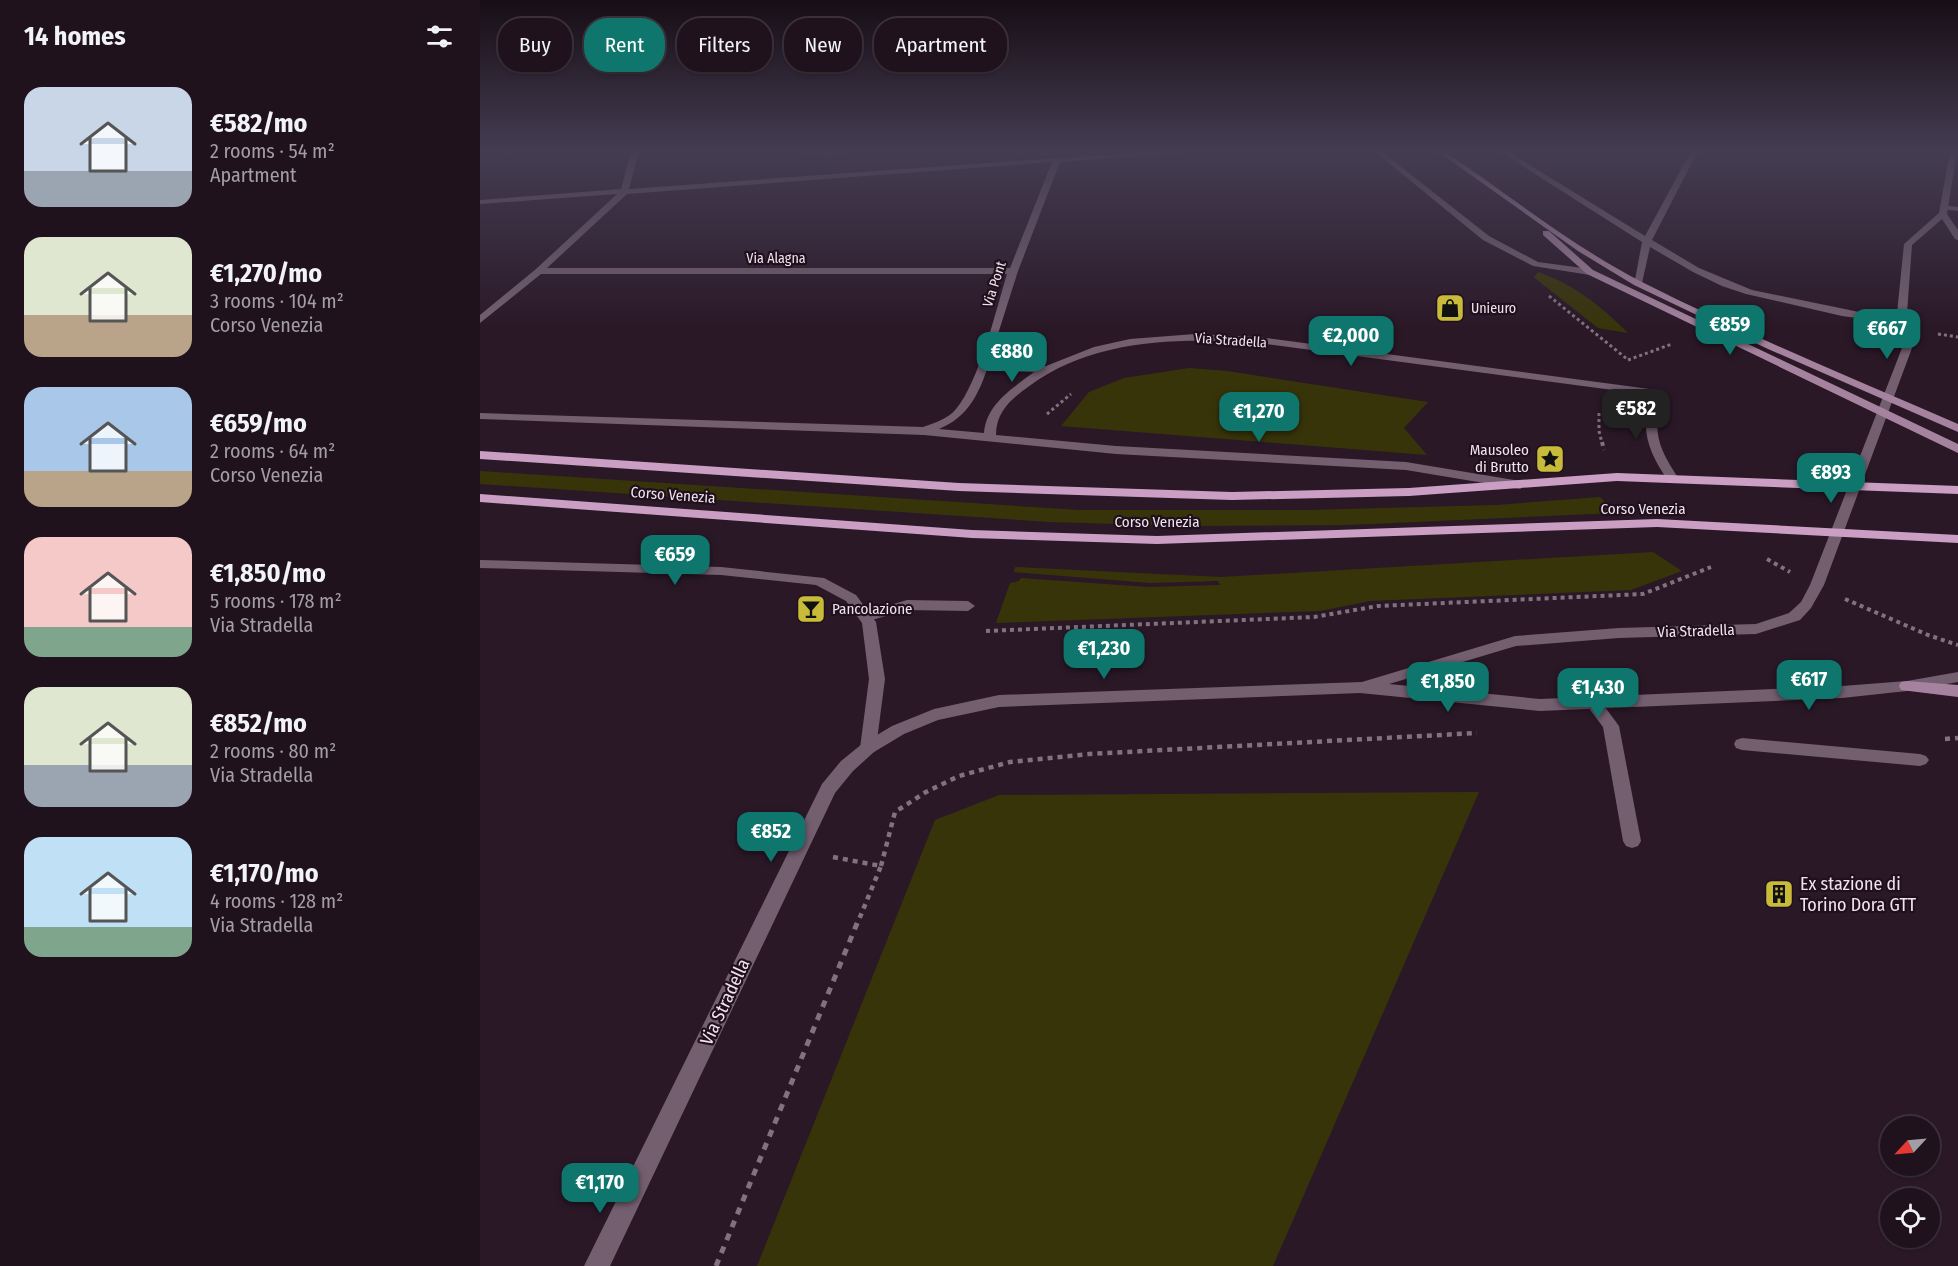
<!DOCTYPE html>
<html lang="en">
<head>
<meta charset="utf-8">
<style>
  :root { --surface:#20121d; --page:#281b26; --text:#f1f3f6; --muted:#a29ea4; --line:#3d323b; --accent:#0f766e }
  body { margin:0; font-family:"Fira Sans Condensed",sans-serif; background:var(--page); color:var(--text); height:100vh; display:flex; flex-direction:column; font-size:22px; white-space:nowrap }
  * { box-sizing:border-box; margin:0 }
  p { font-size:20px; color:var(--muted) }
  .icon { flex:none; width:33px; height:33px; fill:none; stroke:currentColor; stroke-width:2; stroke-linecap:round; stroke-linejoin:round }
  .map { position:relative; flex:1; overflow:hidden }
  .side { display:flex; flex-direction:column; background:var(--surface); width:480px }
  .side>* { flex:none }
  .banner { position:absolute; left:18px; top:18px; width:570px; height:54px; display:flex; gap:12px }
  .needle { width:39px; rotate:244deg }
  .buttons { position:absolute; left:1400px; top:1116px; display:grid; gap:12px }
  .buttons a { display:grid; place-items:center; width:60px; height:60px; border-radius:50%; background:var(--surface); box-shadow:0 2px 4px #0004,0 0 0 2px var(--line); font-size:30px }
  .price { position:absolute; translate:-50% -51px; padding:0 14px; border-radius:12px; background:var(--accent); color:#fff; font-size:20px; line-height:39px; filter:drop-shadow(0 2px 3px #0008) }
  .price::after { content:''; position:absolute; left:50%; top:36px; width:18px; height:14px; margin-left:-9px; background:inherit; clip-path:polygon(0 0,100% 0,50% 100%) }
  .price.selected { background:#222; color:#fff }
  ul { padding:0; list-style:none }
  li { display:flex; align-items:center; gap:18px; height:150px; padding:0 24px }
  li span { display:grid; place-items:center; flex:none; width:168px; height:120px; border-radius:18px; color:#555 }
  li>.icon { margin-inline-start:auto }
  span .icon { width:72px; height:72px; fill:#fffc; stroke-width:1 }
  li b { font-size:26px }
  h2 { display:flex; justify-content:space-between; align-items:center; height:72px; padding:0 24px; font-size:26px }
  .pill { padding:0 21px; border-radius:24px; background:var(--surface); box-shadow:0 2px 4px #0004,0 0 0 2px var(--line); font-size:21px; line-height:54px }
  .pill.selected { background:var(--accent); color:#fff }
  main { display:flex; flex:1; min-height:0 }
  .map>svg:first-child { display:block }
  .green { fill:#38340a }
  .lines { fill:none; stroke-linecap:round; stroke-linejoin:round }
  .path-far3 { stroke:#82727f; stroke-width:3; stroke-dasharray:3 3; stroke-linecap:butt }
  .path-far2 { stroke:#82727f; stroke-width:4; stroke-dasharray:4 4; stroke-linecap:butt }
  .path-far1 { stroke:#82727f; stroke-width:4.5; stroke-dasharray:5 5; stroke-linecap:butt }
  .path { stroke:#82727f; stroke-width:5; stroke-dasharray:7 7; stroke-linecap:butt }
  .service { fill:#745f70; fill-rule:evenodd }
  .pedestrian { fill:#745f70; fill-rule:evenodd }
  .minor { fill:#745f70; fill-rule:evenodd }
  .tertiary { fill:#745f70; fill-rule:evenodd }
  .secondary { fill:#a5839f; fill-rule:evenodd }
  .primary { fill:#cb9fc3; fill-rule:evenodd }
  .labels { text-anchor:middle; stroke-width:4.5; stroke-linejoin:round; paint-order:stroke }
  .far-street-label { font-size:14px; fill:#f0e3ed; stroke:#200f1d }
  .far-poi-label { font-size:14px; fill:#f0e3ed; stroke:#200f1d; text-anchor:start }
  .poi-label { font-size:15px; fill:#f0e3ed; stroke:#200f1d; text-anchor:end }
  .street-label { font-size:15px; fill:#f0e3ed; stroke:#200f1d }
  .near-poi-label { font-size:18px; fill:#f0e3ed; stroke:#200f1d; text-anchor:start }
  .near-street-label { font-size:18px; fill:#f0e3ed; stroke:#200f1d }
</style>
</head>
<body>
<main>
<section class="side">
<h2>14 homes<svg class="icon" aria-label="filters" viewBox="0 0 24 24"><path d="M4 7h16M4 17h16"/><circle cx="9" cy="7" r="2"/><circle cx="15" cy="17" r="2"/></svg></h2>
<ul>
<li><span style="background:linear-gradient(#c9d6e8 70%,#9aa5b1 0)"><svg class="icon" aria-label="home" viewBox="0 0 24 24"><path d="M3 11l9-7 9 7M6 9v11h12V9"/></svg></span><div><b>€582/mo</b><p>2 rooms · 54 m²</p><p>Apartment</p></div></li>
<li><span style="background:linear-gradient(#dfe7d0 65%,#b9a48a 0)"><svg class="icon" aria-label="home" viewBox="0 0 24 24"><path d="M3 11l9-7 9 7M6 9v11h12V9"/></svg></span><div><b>€1,270/mo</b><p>3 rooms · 104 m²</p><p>Corso Venezia</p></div></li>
<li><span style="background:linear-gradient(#a9c7e8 70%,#b9a48a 0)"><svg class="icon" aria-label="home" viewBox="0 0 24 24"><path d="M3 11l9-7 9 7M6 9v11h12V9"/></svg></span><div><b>€659/mo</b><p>2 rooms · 64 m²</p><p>Corso Venezia</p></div></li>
<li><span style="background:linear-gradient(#f6c9c9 75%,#7fa58c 0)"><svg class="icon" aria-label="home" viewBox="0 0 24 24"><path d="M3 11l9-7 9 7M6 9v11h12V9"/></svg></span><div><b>€1,850/mo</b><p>5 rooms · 178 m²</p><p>Via Stradella</p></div></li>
<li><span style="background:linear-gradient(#dfe7d0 65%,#9aa5b1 0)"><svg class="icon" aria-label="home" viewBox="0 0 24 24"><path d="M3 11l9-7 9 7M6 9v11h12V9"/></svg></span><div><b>€852/mo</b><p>2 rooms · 80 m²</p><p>Via Stradella</p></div></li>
<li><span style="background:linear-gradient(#bfe0f5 75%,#7fa58c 0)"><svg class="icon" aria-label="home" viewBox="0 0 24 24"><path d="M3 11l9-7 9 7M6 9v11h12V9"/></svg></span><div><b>€1,170/mo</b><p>4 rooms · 128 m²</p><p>Via Stradella</p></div></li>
</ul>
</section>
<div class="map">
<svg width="1478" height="1266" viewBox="0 0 1478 1266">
  <rect width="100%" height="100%" fill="#2a1827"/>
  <!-- green -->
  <g class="green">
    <path d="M1058,272c36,12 64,35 90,61l-30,-5 -62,-49 -2,-2z"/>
    <polygon points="709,368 747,371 948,402 924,428 947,455 581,426 609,392 644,378"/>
    <polygon points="0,471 599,510 828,510 1016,505 1120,497 1136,513 868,525 704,526 570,522 0,484"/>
    <polygon points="1173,552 1202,571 1151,590 890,601 840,611 516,623 530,583 539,581 541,578 668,587 740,585 738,581 670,583 534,572 535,567 741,577"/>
    <polygon points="999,792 793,1266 277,1266 455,820 519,795"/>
  </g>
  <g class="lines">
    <!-- path-far3 -->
    <g class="path-far3">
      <polyline points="1069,296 1147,359"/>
      <polyline points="1458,334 1478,337"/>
      <polyline points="1148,360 1192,344"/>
      <polyline points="1119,413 1119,431 1122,443"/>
      <polyline points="567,414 591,394"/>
    </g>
    <!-- path-far2 -->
    <g class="path-far2">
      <polyline points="1122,442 1124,450"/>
      <polyline points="1287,559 1310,572"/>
      <polyline points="1365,599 1448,635 1478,645"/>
      <polyline points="506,631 834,617 898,606 1163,594 1231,567"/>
    </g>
    <!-- path-far1 -->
    <g class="path-far1">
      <polyline points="1465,739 1478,738"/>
      <polyline points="353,857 401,866 378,922"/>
      <polyline points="401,866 415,812 446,792 479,776 530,762 609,754 997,733"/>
    </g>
    <!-- path -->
    <polyline class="path" points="236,1266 378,921"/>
    <!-- service -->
    <g class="service">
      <polygon points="315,151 373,151 346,155"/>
      <polygon points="1462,205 1478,207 1478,211 1462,209"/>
      <polygon points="427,600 488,601 495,606 488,611 427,610 385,622 378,617 380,614"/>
      <polygon points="1113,697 1119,699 1139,726 1161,841 1158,846 1152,848 1146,846 1143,841 1123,727 1105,703 1107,699"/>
    </g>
    <!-- pedestrian -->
    <polygon class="pedestrian" points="1262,738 1440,754 1446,756 1449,760 1446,764 1440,766 1262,750 1256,748 1254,744 1256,740"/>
    <!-- minor -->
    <g class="minor">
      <path d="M151,151h8l-10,38 524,-38h28l-3,2 -118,9 -42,109 -28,88 16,6 40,1 48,-19 36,-8 65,-5 63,3 399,53 6,3c-12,37 -5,55 16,86l-2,3h-8c-20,-29 -30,-52 -18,-87l-393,-52c-79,-5 -164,-5 -230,44 -17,12 -32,25 -32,48l120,11 290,16 114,19 6,4 -6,4 -114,-19 -290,-16 -192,-19 -444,-16v-6l443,14c11,-4 25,-8 33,-18 23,-27 40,-99 51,-135h-466l-61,49v-8l56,-46 81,-75 -137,10v-4l141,-11zM572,162l-42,106h-463l80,-74zM508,366l17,5 29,1c-21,16 -48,32 -50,61l-45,-4c29,-12 40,-35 49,-63z"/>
      <polygon points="894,151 901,151 1009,236 1058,262 1110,269 1115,272 1110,275 1053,266 1003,240"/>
      <polygon points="1019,151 1027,151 1165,236 1211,151 1218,151 1172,240 1219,268 1272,290 1384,313 1422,310 1427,313 1422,316 1384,319 1362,316 1266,294 1242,286 1213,272 1170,247 1162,283 1154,285 1162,242"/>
      <polygon points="0,560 241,567 344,578 376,595 396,622 405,679 396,748 394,752 388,754 382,752 380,748 389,679 382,623 366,601 336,585 241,575 0,568"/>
    </g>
    <!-- tertiary -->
    <polygon class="tertiary" points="1470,151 1477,151 1467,214 1478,230 1478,240 1475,239 1462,219 1432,245 1427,313 1434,331 1432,348 1344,585 1331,608 1320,620 1276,634 1139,638 1036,646 909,684 1060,699 1362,686 1427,681 1478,672 1478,682 1427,691 1362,698 1060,711 880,693 519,707 458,720 424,734 394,752 373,771 355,793 130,1266 104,1266 342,784 361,761 382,744 412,726 454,709 519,695 882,682 1035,636 1139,628 1276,624 1309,613 1321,602 1330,585 1422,348 1424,331 1417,313 1424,244 1459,213"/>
    <!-- secondary -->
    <g class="secondary">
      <path d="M957,151h7c65,44 128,95 198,131 103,52 210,96 316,142v8l-190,-83 -134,-64 -56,-34z"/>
      <polygon points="1063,231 1069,231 1113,270 1478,444 1478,453 1107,274 1063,235"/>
      <polygon points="1427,681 1478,685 1478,697 1421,690 1419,686 1421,682"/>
    </g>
    <!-- primary -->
    <g class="primary">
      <polygon points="0,451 479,483 752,492 929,488 1137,473 1478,486 1478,494 1137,481 929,496 752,500 479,491 0,459"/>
      <polygon points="0,494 492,530 677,536 1177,519 1478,535 1478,543 1177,527 677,544 492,538 0,502"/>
    </g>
  </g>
  <!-- sky -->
  <linearGradient id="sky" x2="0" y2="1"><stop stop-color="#170d15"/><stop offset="0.46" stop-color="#443d52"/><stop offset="1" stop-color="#443d52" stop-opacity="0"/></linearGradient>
  <rect width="1478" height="328" fill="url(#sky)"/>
  <!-- icons -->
  <defs>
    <g id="shop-square" transform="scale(1.5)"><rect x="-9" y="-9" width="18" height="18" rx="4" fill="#c9bb3a" stroke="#200f1d"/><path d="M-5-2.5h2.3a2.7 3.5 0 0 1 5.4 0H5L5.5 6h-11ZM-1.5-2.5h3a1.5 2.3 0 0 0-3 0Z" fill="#111"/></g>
    <g id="sight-square" transform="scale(1.5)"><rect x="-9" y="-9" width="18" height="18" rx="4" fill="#c9bb3a" stroke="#200f1d"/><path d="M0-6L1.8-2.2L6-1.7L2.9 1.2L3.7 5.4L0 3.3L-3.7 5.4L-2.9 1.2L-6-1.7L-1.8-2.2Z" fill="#111"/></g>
    <g id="bar-square" transform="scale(1.5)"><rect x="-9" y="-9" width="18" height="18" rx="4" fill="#c9bb3a" stroke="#200f1d"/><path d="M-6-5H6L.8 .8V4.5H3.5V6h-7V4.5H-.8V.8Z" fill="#111"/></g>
    <g id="building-square" transform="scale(1.5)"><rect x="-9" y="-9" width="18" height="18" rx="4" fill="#c9bb3a" stroke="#200f1d"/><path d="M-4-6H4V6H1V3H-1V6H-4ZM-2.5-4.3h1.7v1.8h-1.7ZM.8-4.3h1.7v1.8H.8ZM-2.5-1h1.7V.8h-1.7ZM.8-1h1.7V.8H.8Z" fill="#111"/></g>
  </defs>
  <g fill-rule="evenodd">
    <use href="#shop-square" x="970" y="308"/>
    <use href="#sight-square" x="1070" y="459"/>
    <use href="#bar-square" x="331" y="609"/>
    <use href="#building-square" x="1299" y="894"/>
  </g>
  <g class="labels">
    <!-- far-street labels -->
    <g class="far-street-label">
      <text x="296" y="263">Via Alagna</text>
      <text transform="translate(514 284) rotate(-72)" y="5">Via Pont</text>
      <text transform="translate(751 340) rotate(4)" y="5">Via Stradella</text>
    </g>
    <!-- far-poi labels -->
    <g class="far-poi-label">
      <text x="991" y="313">Unieuro</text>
    </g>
    <!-- poi labels -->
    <g class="poi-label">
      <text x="1049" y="455">Mausoleo<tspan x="1049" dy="17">di Brutto</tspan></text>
      <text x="352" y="614" text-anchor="start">Pancolazione</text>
    </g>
    <!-- street labels -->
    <g class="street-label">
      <text transform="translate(193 495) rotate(4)" y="5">Corso Venezia</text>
      <text x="1163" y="514">Corso Venezia</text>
      <text x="677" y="527">Corso Venezia</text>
      <text transform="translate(1216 631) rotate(-2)" y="5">Via Stradella</text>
    </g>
    <!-- near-poi labels -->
    <g class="near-poi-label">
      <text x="1320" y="890">Ex stazione di<tspan x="1320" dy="21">Torino Dora GTT</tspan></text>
    </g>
    <!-- near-street labels -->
    <g class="near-street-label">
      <text transform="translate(245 1002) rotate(-65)" y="6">Via Stradella</text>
    </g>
  </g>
</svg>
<div class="buttons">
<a><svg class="needle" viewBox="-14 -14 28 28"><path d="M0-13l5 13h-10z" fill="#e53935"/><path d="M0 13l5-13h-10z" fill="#a29ea4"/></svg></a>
<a><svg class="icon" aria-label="locate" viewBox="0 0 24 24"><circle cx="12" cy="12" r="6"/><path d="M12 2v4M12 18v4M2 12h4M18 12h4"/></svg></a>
</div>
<b class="price" style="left:1250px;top:356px">€859</b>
<b class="price" style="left:1407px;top:360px">€667</b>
<b class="price" style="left:871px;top:367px">€2,000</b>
<b class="price" style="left:532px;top:383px">€880</b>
<b class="price selected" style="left:1156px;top:440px">€582</b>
<b class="price" style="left:779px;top:443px">€1,270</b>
<b class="price" style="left:1351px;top:504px">€893</b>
<b class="price" style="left:195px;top:586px">€659</b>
<b class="price" style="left:624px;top:680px">€1,230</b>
<b class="price" style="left:1329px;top:711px">€617</b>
<b class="price" style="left:968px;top:713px">€1,850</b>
<b class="price" style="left:1118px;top:719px">€1,430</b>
<b class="price" style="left:291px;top:863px">€852</b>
<b class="price" style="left:120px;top:1214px">€1,170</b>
<div class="banner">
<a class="pill">Buy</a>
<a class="pill selected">Rent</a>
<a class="pill">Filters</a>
<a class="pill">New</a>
<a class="pill">Apartment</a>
</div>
</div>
</main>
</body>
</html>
